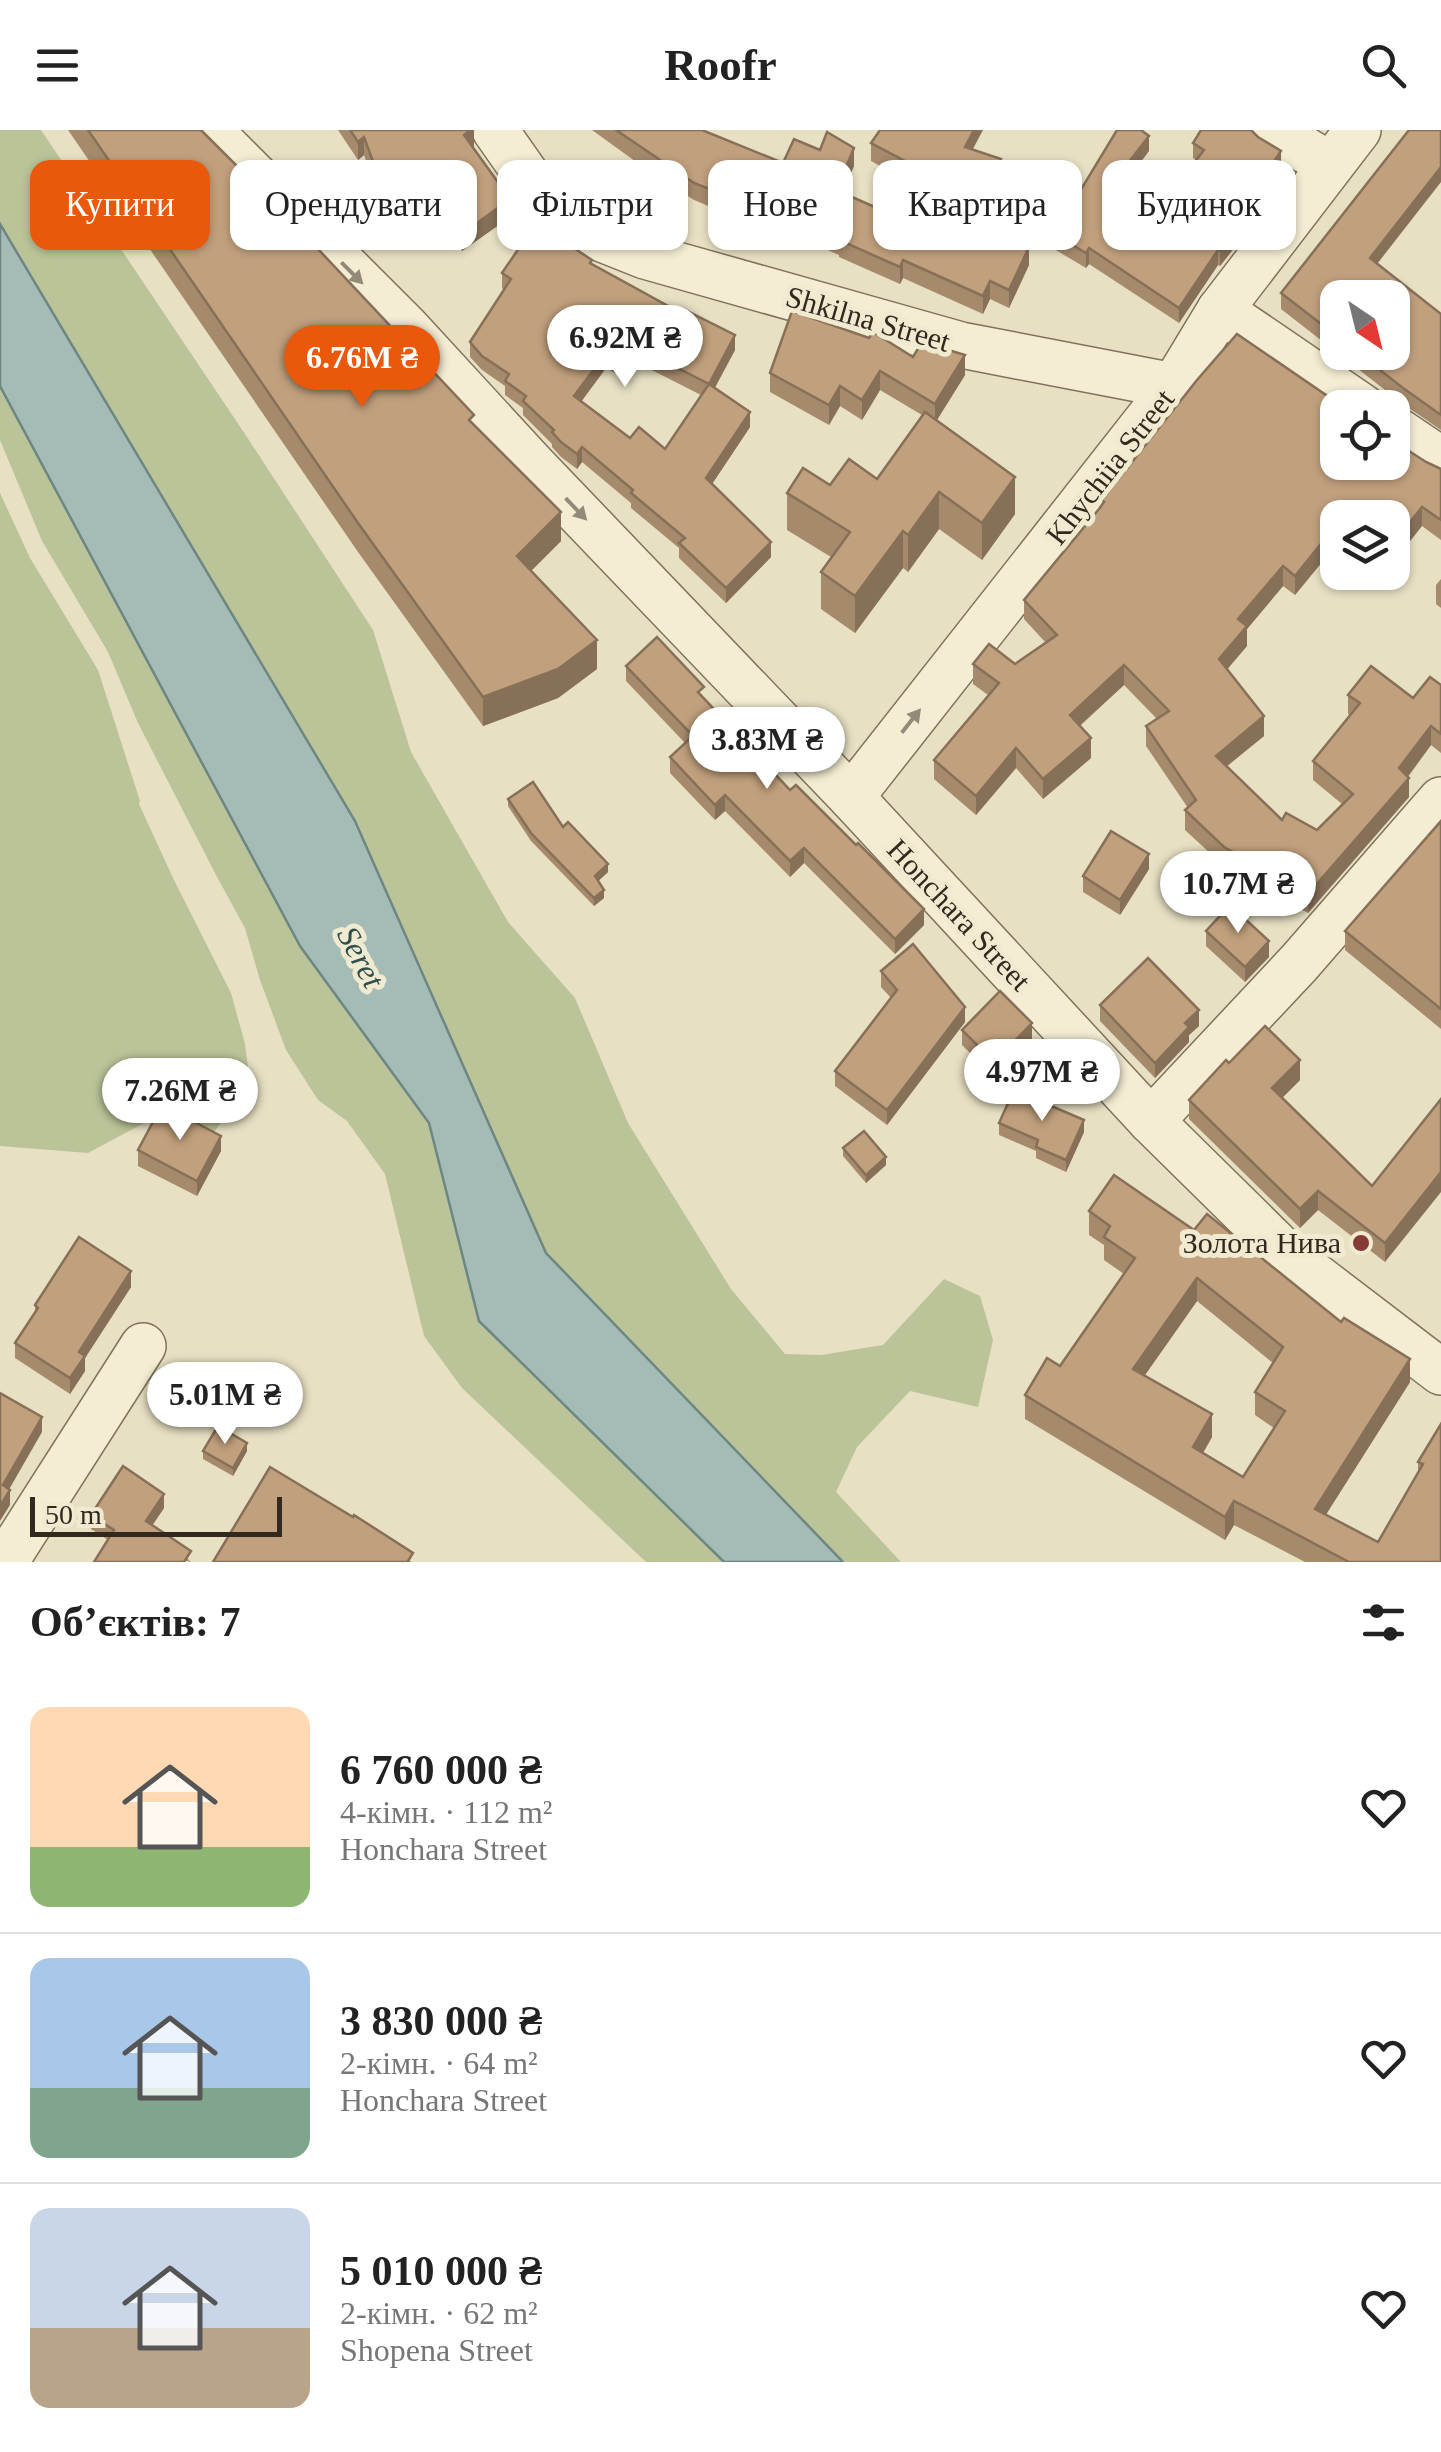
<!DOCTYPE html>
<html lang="uk">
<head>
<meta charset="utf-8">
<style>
  :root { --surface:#fff; --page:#f2f2f2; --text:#222; --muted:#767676; --line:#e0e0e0; --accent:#ea580c }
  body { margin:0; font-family:"Times New Roman",serif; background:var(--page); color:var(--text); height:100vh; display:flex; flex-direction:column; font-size:38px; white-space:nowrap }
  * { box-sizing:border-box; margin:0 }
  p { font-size:32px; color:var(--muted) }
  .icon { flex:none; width:55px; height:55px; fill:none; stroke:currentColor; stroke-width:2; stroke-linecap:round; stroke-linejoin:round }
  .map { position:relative; height:1432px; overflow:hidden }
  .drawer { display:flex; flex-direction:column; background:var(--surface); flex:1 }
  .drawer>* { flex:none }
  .hud { position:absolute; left:30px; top:30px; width:1382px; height:90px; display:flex; gap:20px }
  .needle { width:65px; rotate:145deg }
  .controls { position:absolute; left:1320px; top:150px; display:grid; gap:20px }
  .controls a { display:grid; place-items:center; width:90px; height:90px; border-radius:20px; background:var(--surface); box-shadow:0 2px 8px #0004; font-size:50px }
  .scale { position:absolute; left:30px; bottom:25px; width:252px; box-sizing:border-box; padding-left:10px; border:5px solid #31291e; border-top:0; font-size:28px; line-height:35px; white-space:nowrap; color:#31291e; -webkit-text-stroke:8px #f0ead1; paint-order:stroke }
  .price { position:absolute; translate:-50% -85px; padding:0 22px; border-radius:35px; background:#fff; color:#222; font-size:32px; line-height:65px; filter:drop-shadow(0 2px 5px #0008) }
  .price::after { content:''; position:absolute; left:50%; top:60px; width:30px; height:22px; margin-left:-15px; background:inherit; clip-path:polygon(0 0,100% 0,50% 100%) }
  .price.current { background:var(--accent); color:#fff }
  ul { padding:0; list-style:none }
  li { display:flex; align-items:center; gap:30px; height:250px; padding:0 30px }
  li+li { border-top:2px solid var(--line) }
  li span { display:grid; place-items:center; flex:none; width:280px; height:200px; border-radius:20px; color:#555 }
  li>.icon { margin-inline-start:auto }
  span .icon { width:120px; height:120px; fill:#fffc; stroke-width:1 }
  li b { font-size:42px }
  h2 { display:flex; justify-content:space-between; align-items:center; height:120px; padding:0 30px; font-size:42px }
  .pill { padding:0 35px; border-radius:20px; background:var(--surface); box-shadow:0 2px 8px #0004; font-size:35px; line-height:90px }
  .pill.current { background:var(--accent); color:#fff }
  header { display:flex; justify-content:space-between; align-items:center; height:130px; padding:0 30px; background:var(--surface); font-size:45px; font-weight:600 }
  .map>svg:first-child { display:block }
  .green { fill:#bbc498 }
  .water { fill:#a4bbb6; stroke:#6d8783; stroke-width:2.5 }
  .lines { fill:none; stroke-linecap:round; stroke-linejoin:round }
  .minor-casing { stroke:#7f725c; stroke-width:48 }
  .minor { stroke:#f4edd4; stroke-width:45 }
  .wall { fill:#a68a6c; fill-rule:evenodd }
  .shaded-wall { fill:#877058 }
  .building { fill:#c1a07d; stroke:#877058; stroke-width:2.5; fill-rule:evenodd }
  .oneway { fill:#928b79 }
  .poi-dot { fill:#863b34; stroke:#f0ead1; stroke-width:4 }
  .labels { text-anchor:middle; stroke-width:10; stroke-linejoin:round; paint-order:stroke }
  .street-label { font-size:30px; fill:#31291e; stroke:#f0ead1 }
  .poi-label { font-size:30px; fill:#31291e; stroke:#f0ead1; text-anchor:end }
  .water-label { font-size:32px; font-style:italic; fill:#2f4e4f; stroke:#f0ead1 }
</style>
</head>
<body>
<header><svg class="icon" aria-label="menu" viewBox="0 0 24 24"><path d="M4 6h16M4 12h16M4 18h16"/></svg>Roofr<svg class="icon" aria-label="search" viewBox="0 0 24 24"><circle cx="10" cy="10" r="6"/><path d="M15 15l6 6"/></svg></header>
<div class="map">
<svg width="1441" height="1432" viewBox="0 0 1441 1432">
  <rect width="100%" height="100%" fill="#e7e0c3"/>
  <!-- green -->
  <g class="green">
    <polygon points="0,0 41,0 243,301 373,500 411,622 508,792 575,868 628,993 731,1159 785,1224 821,1225 883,1215 944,1149 980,1166 993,1210 978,1277 910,1261 857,1317 836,1362 901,1432 843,1432 546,1123 355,691 0,94"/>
    <polygon points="0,256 300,816 429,993 479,1191 724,1432 646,1432 462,1258 424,1206 385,1044 347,991 318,970 286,920 260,850 245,798 216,745 138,593 108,522 42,411 0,310"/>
    <polygon points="0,363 30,428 98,540 140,671 139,674 173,748 231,863 245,914 250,952 212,1005 174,977 88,1023 0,1016"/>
  </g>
  <!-- water -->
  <polygon class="water" points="0,94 355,691 546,1123 843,1432 724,1432 479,1191 429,993 300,816 0,256"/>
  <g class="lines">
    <!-- minor casing -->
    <g class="minor-casing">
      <g id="minor">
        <polyline points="209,0 406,197 532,334 851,667 1151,991 1285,1123 1441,1242"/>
        <polyline points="495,0 537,60 582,101 645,126 961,215 1174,256"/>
        <polyline points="1272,0 1330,35"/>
        <polyline points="1220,180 1364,278"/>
        <polyline points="1392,297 1441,330"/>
        <polyline points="851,667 1174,256 1220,180 1358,0"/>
        <polyline points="1151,991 1299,833 1441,670"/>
        <polyline points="5,1432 143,1216"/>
      </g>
    </g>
    <!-- minor -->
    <use href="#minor" class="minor"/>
  </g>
  <!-- wall -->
  <g class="wall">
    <polygon points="68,0 201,0 474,296 561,411 531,441 597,539 558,568 483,596 358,422"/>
    <polygon points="338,0 474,0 474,16 472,17 510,87 462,121 427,73 389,93 364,25 358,30"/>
    <polygon points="592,0 702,0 783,33 854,36 842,63 902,89 916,55 871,31 871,13 973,19 1001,47 982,96 1029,135 1009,178 990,169 983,184 903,148 900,154 839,127 839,125 821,117 821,100 826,86 808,78 794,105 739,82 737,88 694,70 639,34"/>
    <polygon points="1193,13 1281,36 1260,68 1261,84 1220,136 1218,135 1179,193 1089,134 1086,138 1054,119 1054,104 1149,21 1120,59 1157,80 1196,30 1193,28"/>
    <path d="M592,134l143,86 -21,38 36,39 -38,57 59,73 -45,46 -47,-45v-10l-48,-40v-5l-49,-41 -5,7 -16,-12 -9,-10v-3l-29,-29v-7l-18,-13v-9l-23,-16 -12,-13v-15l34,-52 -2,-2v-15zM634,231l67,34 -36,54 -35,-11 -49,-36 25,-34 19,10z"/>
    <path d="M1377,134l64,50v116l-38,-26 -122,-95v-16zM1338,168l54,54h-54z"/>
    <polygon points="913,227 965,245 937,290 1015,384 982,430 939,399 908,442 903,438 855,503 821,479 821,442 831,427 787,400 787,363 830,355 877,349 922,285 880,260 862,290 840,276 829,295 770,262 770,243"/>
    <polygon points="1426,332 1441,339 1441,410 1422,396 1338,388 1338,416 1336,415 1295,465 1283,456 1247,499 1247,516 1227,539 1264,606 1227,636 1282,690 1317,700 1342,674 1313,650 1313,631 1350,585 1348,584 1348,565 1413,568 1441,555 1441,623 1431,615 1408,647 1409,667 1308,783 1224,736 1185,700 1185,680 1188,678 1146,616 1146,596 1157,589 1124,555 1080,596 1091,628 1043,669 1016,638 976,685 934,649 934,630 988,565 973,554 973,534 1015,534 1046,513 1024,489 1024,470 1099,379 1102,374 1102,370"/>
    <polygon points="1441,449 1441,478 1436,474 1436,455"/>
    <polygon points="626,536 704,569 790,660 924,795 895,824 804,733 790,747 725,681 715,690 670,643 670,627 685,613 626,551"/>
    <polygon points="508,669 563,697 608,742 598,751 604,768 594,776 531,711 508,676"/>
    <polygon points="1441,691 1441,899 1345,820 1345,801"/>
    <polygon points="1149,739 1120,785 1083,762 1083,746"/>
    <polygon points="1206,801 1269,827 1245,852 1206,816"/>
    <polygon points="881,841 965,892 887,995 835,956 835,941 891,868 881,857"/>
    <polygon points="1100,875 1199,896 1189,905 1189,912 1155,948 1100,891"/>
    <polygon points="962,900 1032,909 994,947 962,915"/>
    <polygon points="1229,933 1300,950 1282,968 1372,1056 1441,969 1385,1132 1318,1080 1300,1098 1189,989 1189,970"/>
    <polygon points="999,993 1084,1002 1066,1042 1036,1028 1036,1021 999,1005"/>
    <polygon points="843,1018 886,1035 866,1053 843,1026"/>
    <polygon points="138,1020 221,1021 197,1066 138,1036"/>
    <path d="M1089,1081l321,171 -84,132 52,28 40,-70v-10l23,-38v138h-136l-71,-37 -9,15 -200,-121v-24l35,-29 64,-92 -20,-14v-15l-15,-10zM1197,1171l76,62 -18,29v23l19,13 -31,49 -40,-24 9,-16 -67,-62z"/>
    <polygon points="131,1157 85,1228 85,1241 70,1264 15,1228 15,1213 35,1183 35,1175"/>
    <polygon points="203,1321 247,1321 233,1346 203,1329"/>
    <polygon points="164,1378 152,1395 191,1432 108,1410 91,1399 91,1385"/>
  </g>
  <!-- shaded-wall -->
  <g class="shaded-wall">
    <polygon points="471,0 474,0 474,16 464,23 464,5"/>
    <polygon points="974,0 983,0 965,34 965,17"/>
    <polygon points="1149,6 1149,21 1112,69 1112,54"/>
    <polygon points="364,7 364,25 358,30 358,12"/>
    <polygon points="854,18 854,36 836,77 836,60"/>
    <polygon points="1281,21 1281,36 1253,78 1253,63"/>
    <polygon points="1001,29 1001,47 977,111 977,94"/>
    <polygon points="1441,37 1441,52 1370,143 1370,128"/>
    <polygon points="427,55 427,73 389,93 389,75"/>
    <polygon points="808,60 808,78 794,105 794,88"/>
    <polygon points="739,64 739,82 737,88 737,70"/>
    <polygon points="510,69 510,87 462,121 462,104"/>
    <polygon points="1261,69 1261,84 1220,136 1220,121"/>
    <polygon points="1029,117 1029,135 1009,178 1009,160"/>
    <polygon points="1089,118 1089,134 1086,138 1086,123"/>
    <polygon points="1218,120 1218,135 1179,193 1179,178"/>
    <polygon points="903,130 903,148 900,154 900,137"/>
    <polygon points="990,151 990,169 983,184 983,166"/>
    <polygon points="735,205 735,220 709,269 709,254"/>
    <polygon points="634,216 634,231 625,248 625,234"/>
    <polygon points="606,223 606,238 574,281 574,266"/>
    <polygon points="965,225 965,245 935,293 935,274"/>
    <polygon points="880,241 880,260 862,290 862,270"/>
    <polygon points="840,256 840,276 829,295 829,275"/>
    <polygon points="750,282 750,297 706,363 706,348"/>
    <polygon points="582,317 582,332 577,339 577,324"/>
    <polygon points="1015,347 1015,384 982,430 982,393"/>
    <polygon points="939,362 939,399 908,442 908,405"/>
    <polygon points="1422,377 1422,396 1392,434 1392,415"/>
    <polygon points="561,382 561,411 517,455 517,426"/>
    <polygon points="1336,395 1336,415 1295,465 1295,446"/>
    <polygon points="903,401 903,438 855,503 855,466"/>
    <polygon points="771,412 771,427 726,473 726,458"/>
    <polygon points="1283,436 1283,456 1247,499 1247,516 1219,549 1219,529 1238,489"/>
    <polygon points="597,510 597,539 558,568 483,596 483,567"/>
    <polygon points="1124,535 1124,555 1070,604 1070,585"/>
    <polygon points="1264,586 1264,606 1216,645 1216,626"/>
    <polygon points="1431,596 1431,615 1399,658 1399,638"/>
    <polygon points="1091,608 1091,628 1043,669 1043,649"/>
    <polygon points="1016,618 1016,638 976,685 976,666"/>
    <polygon points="1409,648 1409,667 1308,783 1308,764"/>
    <polygon points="725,665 725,681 715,690 715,675"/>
    <polygon points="804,718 804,733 790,747 790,731"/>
    <polygon points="1149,724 1149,739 1120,785 1120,770"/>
    <polygon points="608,734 608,742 595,754 595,746"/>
    <polygon points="604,760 604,768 594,776 594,768"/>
    <polygon points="924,779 924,795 895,824 895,809"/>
    <polygon points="1269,811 1269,827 1245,852 1245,837"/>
    <polygon points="965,877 965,892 887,995 887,980"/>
    <polygon points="1199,880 1199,896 1189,905 1189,912 1155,948 1155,933 1185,893"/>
    <polygon points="1032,893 1032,909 994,947 994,932"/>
    <polygon points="1300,930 1300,950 1272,978 1272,958"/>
    <polygon points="1084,990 1084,1002 1066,1042 1066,1030"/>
    <polygon points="221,1006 221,1021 197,1066 197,1051"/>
    <polygon points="886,1027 886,1035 866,1053 866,1045"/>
    <polygon points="1441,1042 1441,1062 1385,1132 1385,1113"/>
    <polygon points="1318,1061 1318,1080 1300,1098 1300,1079"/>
    <polygon points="131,1141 131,1157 85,1228 85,1241 70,1264 70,1248 79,1222"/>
    <polygon points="1197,1148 1197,1171 1133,1262 1133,1239"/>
    <polygon points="1410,1229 1410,1252 1315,1402 1315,1379"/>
    <polygon points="1212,1284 1212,1307 1193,1340 1193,1317"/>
    <polygon points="42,1287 42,1302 3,1370 3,1355"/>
    <polygon points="247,1313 247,1321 233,1346 233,1338"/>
    <polygon points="10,1360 10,1375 0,1391 0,1376"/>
    <polygon points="164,1364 164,1378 146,1405 146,1391"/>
    <polygon points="1234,1371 1234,1395 1225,1410 1225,1387"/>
  </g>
  <!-- building -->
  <g class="building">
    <polygon points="88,0 201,0 286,85 474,285 469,290 561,382 517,426 597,510 558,539 483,567 358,393"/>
    <polygon points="350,0 471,0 464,5 510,69 462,104 427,55 389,75 364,7 358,12"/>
    <polygon points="616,0 702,0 783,33 794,9 820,20 827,2 854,18 836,60 902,89 922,40 871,13 880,0 974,0 965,17 1001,29 977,94 1029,117 1009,160 990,151 983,166 903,130 900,137 839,110 840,108 821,100 833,68 831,71 808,60 794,88 739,64 737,70 694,53"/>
    <polygon points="1117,0 1141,0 1149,6 1112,54 1157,80 1204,20 1193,13 1201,0 1251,0 1258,7 1281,21 1253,63 1261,69 1220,121 1218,120 1179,178 1089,118 1086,123 1054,104"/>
    <polygon points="1409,0 1441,0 1441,37 1370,128 1441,184 1441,285 1403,258 1357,222 1392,222 1392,168 1338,168 1338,207 1281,163"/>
    <path d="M536,93l56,37 -2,3 91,50 2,-4 52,26 -26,49 41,28 -44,66 65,64 -45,46 -47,-45 6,-5 -54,-45 2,-3 -51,-43 -5,7 -16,-12 -9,-10 2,-2 -31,-29 3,-5 -21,-15 4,-7 -27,-18 -12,-14 41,-63 -9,-6zM634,216l75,38 -44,65 -26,-22 -9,11 -56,-42 32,-43 19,11z"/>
    <polygon points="792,181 869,208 873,202 913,227 922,212 965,225 935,274 880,241 862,270 840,256 829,275 770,243"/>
    <polygon points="1237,204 1345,278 1338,278 1338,332 1392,332 1392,310 1426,332 1441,339 1441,390 1422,377 1392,415 1392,388 1338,388 1338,396 1336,395 1295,446 1283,436 1238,489 1247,496 1219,529 1264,586 1216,626 1282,690 1286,683 1317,700 1353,664 1313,631 1360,573 1348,565 1371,536 1413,568 1430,547 1441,555 1441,604 1431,596 1399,638 1409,648 1308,764 1224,717 1185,680 1196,670 1146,596 1169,581 1124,535 1070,585 1091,608 1043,649 1016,618 976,666 934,630 999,553 973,534 989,514 1015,534 1057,505 1024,470 1099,379 1104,372 1102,370 1197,250"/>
    <polygon points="925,282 1015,347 982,393 939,362 908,405 903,401 855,466 821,442 850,402 787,363 803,338 830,355 849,329 877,349"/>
    <polygon points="657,507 704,557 698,562 790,660 796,655 856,715 858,713 924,779 895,809 804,718 790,731 725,665 715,675 670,627 693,606 626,536"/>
    <polygon points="533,652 563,697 568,692 608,734 595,746 604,760 594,768 531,703 508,669"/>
    <polygon points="1441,691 1441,879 1345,801"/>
    <polygon points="1111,701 1149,724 1120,770 1083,746"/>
    <polygon points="1230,775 1269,811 1245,837 1206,801"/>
    <polygon points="913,814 965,877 887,980 835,941 897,860 881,841"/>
    <polygon points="1148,828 1199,880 1185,893 1189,897 1155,933 1100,875"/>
    <polygon points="1000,861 1032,893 994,932 962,900"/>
    <polygon points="1265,896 1300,930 1272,958 1372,1056 1441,969 1441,1042 1385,1113 1318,1061 1300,1079 1189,970 1226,930 1229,933"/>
    <polygon points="1014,960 1084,990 1066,1030 1036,1017 1038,1010 999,993"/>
    <polygon points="162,975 221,1006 197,1051 138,1020"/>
    <polygon points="864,1001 886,1027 866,1045 843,1018"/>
    <path d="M1114,1045l80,55 13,-16 134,108 3,-4 66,41 -95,150 63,33 45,-78 -5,-2 23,-38v138h-92l-115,-61 -9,16 -200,-122 22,-37 13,8 75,-108 -31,-21 6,-11 -21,-15zM1197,1148l86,69 -28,45 30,19 -42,66 -50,-30 19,-33 -79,-45z"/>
    <polygon points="79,1107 131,1141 79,1222 85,1226 70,1248 15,1213 38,1178 35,1175"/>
    <polygon points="0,1263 42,1287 3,1355 10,1360 0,1376"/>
    <polygon points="218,1296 247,1313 233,1338 203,1321"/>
    <polygon points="123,1336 164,1364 146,1391 191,1421 184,1432 94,1432 114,1400 91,1385"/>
    <polygon points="270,1337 353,1387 354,1385 413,1423 408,1431 410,1432 213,1432"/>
  </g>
  <!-- one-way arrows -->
  <defs><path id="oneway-solid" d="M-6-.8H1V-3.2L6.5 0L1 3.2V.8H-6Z" transform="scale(2.5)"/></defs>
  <g class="oneway">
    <use href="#oneway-solid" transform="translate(352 143) rotate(45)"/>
    <use href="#oneway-solid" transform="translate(576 379) rotate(46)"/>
    <use href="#oneway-solid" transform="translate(911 591) rotate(-52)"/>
  </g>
  <!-- markers -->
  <circle class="poi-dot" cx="1361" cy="1113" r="10"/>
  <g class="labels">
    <!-- street labels -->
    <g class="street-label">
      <text transform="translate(868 189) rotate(16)" y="10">Shkilna Street</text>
      <text transform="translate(1110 337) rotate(-52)" y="10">Khychiia Street</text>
      <text transform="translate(959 785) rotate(47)" y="10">Honchara Street</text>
    </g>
    <!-- poi labels -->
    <g class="poi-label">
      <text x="1341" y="1123">Золота Нива</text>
    </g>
    <!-- water labels -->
    <g class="water-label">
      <text transform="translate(361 827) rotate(62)" y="11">Seret</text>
    </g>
  </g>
</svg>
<div class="controls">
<a><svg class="needle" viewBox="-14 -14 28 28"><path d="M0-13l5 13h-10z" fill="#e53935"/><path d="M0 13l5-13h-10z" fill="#767676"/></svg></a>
<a><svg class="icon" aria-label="locate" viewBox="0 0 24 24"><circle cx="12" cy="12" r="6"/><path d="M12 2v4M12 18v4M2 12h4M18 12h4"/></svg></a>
<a><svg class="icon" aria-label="layers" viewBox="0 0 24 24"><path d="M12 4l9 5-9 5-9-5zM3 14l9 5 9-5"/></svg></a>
</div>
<div class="scale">50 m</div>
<b class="price" style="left:625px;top:260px">6.92M ₴</b>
<b class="price current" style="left:362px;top:280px">6.76M ₴</b>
<b class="price" style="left:767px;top:662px">3.83M ₴</b>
<b class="price" style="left:1238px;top:806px">10.7M ₴</b>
<b class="price" style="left:1042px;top:994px">4.97M ₴</b>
<b class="price" style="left:180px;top:1013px">7.26M ₴</b>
<b class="price" style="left:225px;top:1317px">5.01M ₴</b>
<div class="hud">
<a class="pill current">Купити</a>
<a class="pill">Орендувати</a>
<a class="pill">Фільтри</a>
<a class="pill">Нове</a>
<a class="pill">Квартира</a>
<a class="pill">Будинок</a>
</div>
</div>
<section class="drawer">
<h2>Об’єктів: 7<svg class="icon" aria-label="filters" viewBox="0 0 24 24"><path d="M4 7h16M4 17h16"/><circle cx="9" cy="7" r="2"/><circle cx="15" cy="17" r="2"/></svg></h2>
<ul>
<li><span style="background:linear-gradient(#ffd9b3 70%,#8fb573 0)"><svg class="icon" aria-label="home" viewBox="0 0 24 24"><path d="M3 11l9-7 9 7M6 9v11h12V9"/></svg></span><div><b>6 760 000 ₴</b><p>4-кімн. · 112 m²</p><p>Honchara Street</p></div><svg class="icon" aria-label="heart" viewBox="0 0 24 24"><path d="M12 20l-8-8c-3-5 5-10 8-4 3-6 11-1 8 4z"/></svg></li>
<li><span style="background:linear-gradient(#a9c7e8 65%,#7fa58c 0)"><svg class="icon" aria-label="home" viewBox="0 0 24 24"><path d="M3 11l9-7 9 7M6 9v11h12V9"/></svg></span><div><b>3 830 000 ₴</b><p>2-кімн. · 64 m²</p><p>Honchara Street</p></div><svg class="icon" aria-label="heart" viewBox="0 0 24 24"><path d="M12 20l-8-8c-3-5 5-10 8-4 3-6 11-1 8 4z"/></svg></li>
<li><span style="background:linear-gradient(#c9d6e8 60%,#b9a48a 0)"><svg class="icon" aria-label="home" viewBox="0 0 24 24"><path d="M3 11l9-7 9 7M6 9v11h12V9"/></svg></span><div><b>5 010 000 ₴</b><p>2-кімн. · 62 m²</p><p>Shopena Street</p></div><svg class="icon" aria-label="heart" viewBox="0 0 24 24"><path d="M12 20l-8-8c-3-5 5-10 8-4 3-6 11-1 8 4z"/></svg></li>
</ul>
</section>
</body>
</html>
